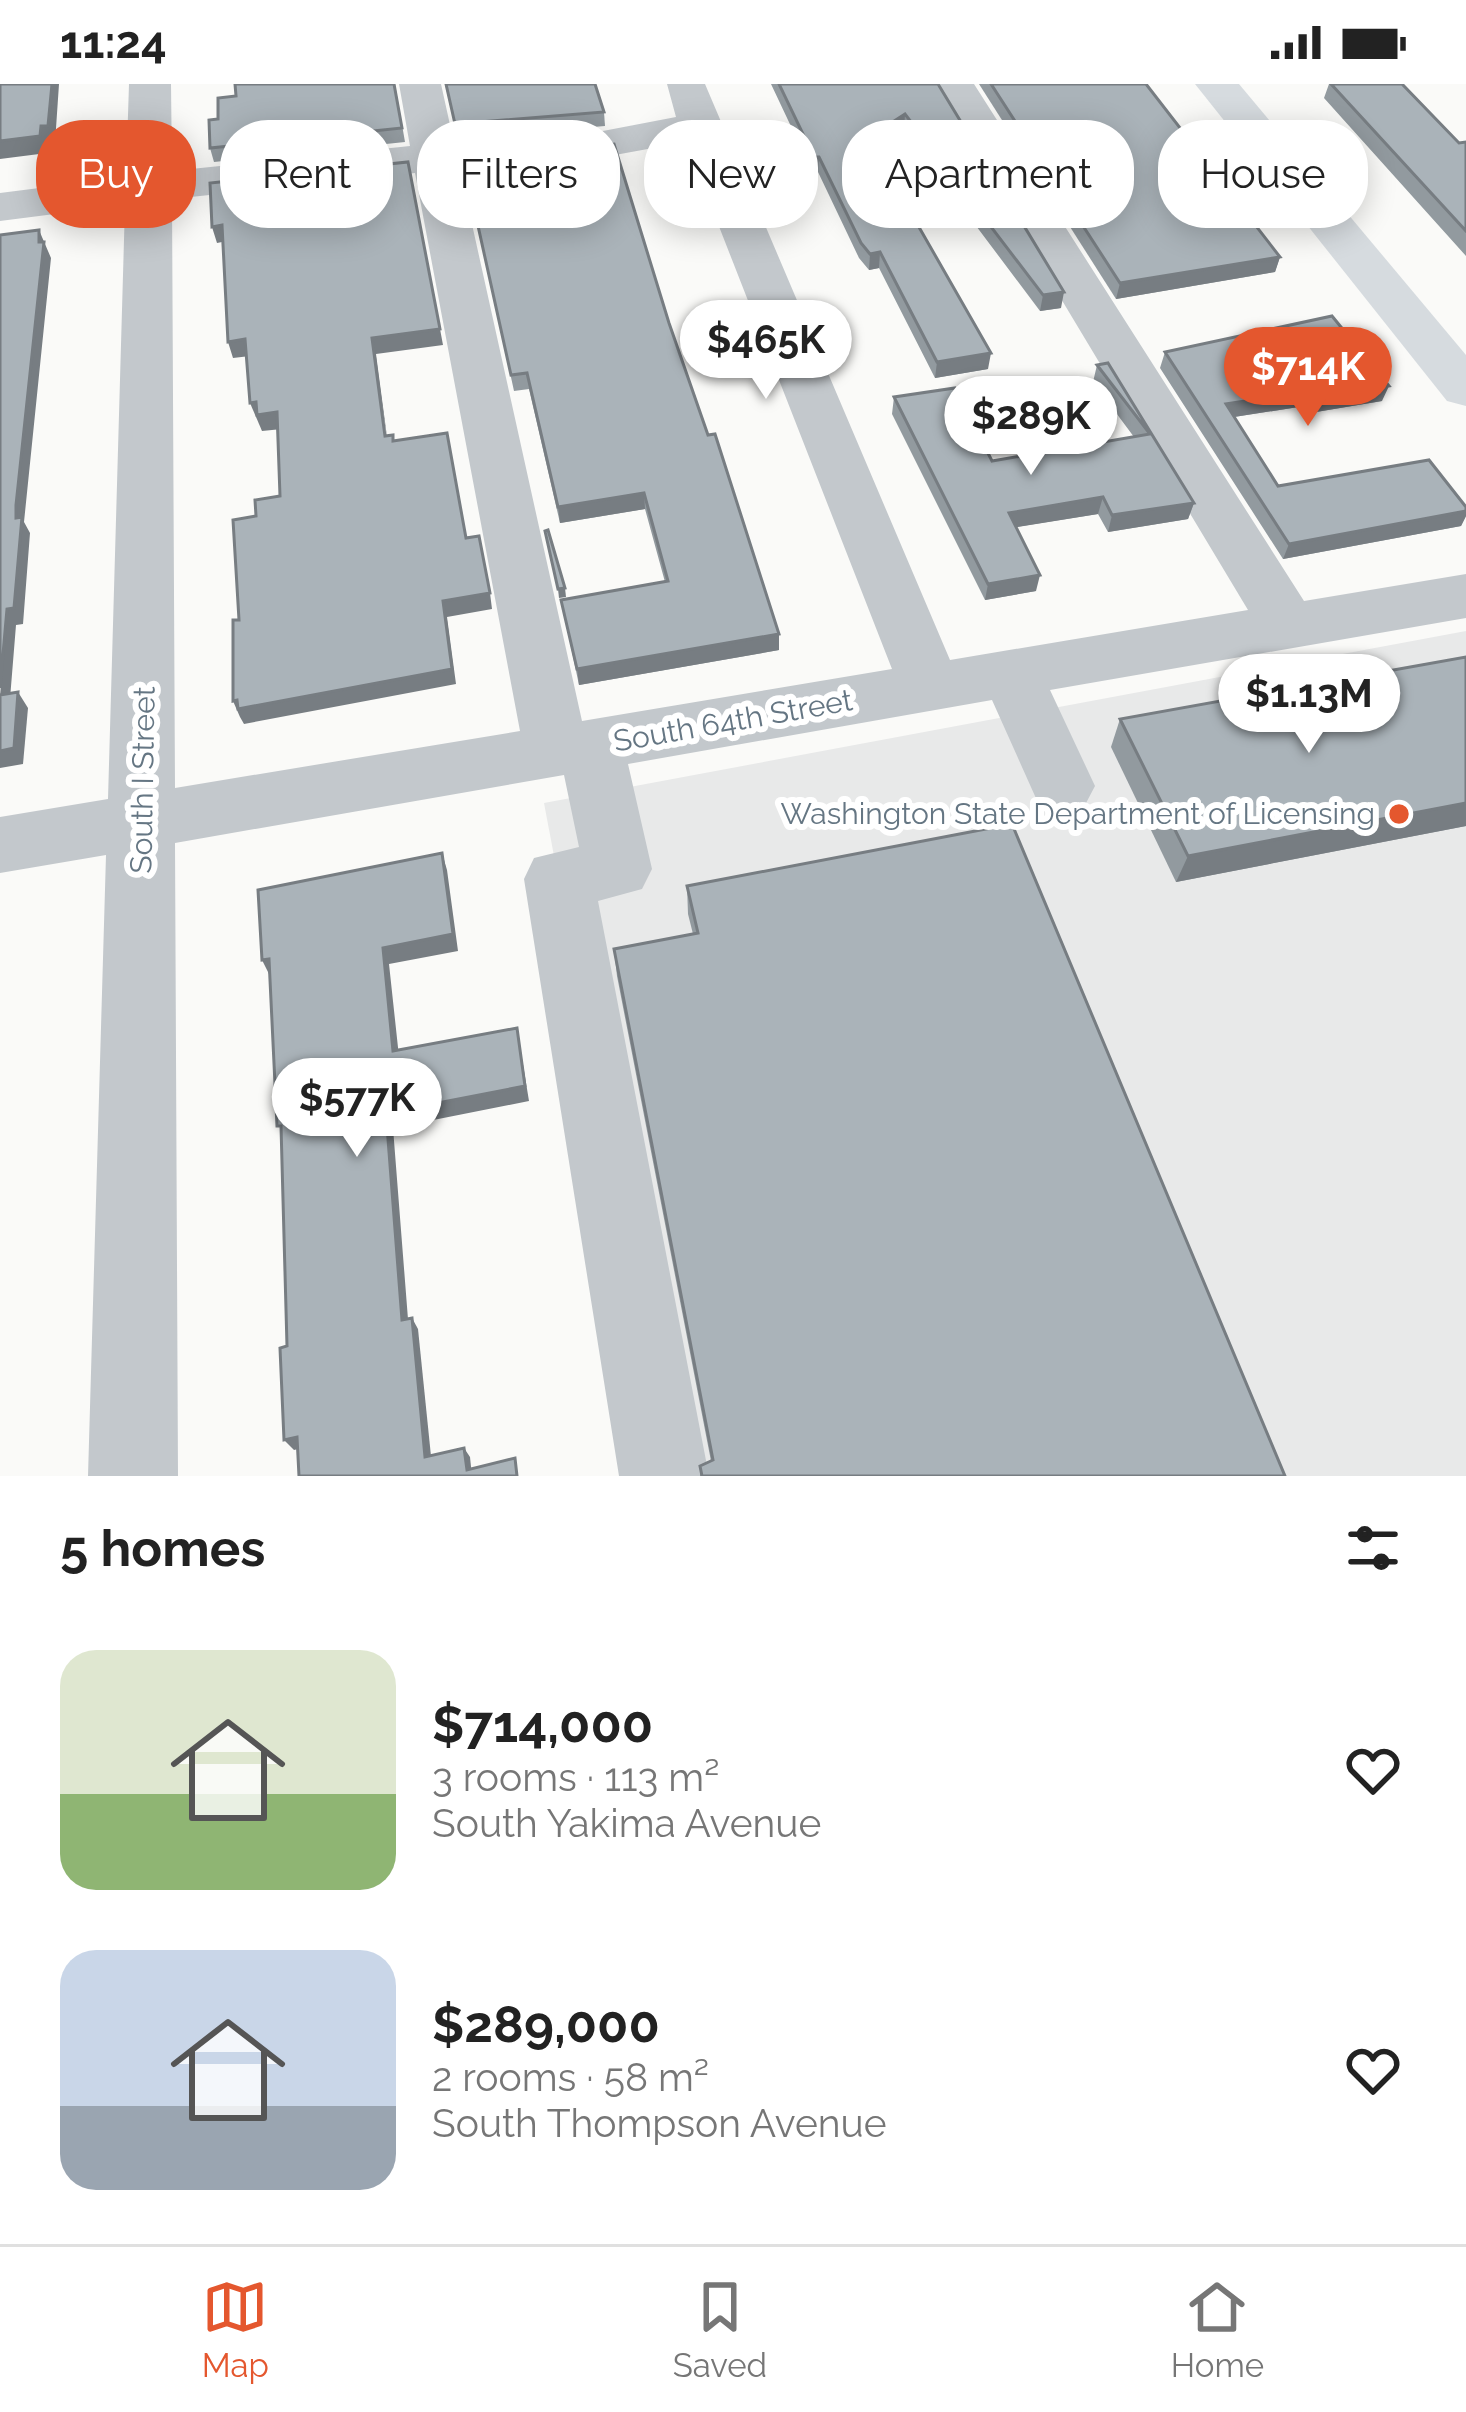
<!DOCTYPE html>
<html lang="en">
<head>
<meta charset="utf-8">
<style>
  :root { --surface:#fff; --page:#f2f2f2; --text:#222; --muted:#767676; --line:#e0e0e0; --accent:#e4572e }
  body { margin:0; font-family:Raleway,sans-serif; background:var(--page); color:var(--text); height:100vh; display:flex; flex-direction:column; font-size:45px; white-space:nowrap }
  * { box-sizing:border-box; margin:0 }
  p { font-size:39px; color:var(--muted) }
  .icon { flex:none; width:66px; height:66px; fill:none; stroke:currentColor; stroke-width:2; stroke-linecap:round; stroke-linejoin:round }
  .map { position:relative; height:1392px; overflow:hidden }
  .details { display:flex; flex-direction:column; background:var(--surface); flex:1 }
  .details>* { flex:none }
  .hud { position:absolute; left:36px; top:36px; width:1395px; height:108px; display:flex; gap:24px }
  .price { position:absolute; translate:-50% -102px; padding:0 27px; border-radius:42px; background:#fff; color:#222; font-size:39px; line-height:78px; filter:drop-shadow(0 3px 6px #0008) }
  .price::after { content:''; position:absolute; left:50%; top:72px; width:36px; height:27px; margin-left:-18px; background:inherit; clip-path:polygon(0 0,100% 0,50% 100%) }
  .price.current { background:var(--accent); color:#fff }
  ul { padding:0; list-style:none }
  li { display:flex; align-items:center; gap:36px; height:300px; padding:0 60px }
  li span { display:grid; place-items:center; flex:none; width:336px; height:240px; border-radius:36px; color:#555 }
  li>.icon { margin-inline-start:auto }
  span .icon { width:144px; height:144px; fill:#fffc; stroke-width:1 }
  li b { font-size:51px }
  h2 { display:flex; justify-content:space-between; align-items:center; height:144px; padding:0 60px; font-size:51px }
  .tag { padding:0 42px; border-radius:48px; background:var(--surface); box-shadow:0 6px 30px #0003; font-size:42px; line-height:108px }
  .tag.current { background:var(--accent); color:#fff }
  .status { display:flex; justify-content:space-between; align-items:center; height:84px; padding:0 60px; background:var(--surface); direction:ltr }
  .status svg { height:33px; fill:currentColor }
  .tabs { display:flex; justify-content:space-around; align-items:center; height:168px; border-top:3px solid var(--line); background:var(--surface); font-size:33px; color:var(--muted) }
  .tabs a { display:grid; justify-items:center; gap:6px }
  .tabs .current { color:var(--accent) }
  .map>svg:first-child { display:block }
  .built { fill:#e8e9e9 }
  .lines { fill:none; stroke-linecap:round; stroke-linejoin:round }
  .minor { fill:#c3c8cc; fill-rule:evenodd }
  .major { fill:#d6dbdf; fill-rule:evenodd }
  .wall { fill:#929a9f }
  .shaded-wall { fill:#777d82 }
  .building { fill:#aab3b9; stroke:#777d82; stroke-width:3 }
  .poi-dot { fill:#e4572e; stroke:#fff; stroke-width:4.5 }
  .labels { text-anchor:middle; stroke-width:12; stroke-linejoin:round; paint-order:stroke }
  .street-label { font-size:30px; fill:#657683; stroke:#fff }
  .poi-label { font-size:30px; fill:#657683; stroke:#fff; text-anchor:end }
</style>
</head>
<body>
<div class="status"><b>11:24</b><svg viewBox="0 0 49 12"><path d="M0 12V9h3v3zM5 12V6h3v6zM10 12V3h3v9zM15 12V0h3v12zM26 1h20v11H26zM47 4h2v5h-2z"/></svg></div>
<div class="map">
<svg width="1466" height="1392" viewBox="0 0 1466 1392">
  <rect width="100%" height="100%" fill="#fafaf8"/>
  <!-- built -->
  <polygon class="built" points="1466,547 1466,1392 671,1392 544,719"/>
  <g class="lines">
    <!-- minor -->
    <path class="minor" d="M129,0h42l1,87 238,-25 -11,-62h42l13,59 128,-8 94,-18 -9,-33h38l245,576 298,-50 -316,-526h42l330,517 162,-27v44l-416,72 45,96 -10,19 -23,8 -23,-8 -47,-105 -364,64 24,105 -10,20 -44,12 111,575h-90l-95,-597 10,-21 45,-11 -15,-72 -389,68 3,633h-90l18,-621 -106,18v-56l108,-18 17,-594 -125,16v-28l126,-16zM686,58l206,527 -310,52 -122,-551 122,-9zM415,89l105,558 -345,57 -3,-589z"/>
    <!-- major -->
    <polygon class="major" points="1195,0 1239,0 1466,271 1466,322 1447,317"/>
  </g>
  <!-- wall -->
  <g class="wall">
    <polygon points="235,0 395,0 405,58 214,78 210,64 218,35 236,12"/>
    <polygon points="445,0 595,0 604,28 605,42 458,54"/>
    <polygon points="771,0 938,0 1061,224 1040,227 904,46 874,65 988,285 935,294 879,184 869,186 859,174 818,88 813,89"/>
    <polygon points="979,0 1146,0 1280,173 1275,188 1116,215"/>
    <polygon points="1329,0 1402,0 1459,59 1466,58 1466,172 1324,14"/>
    <polygon points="463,74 669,239 779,550 779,566 579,601 561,516 665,498 645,425 560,439 529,305 514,307"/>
    <polygon points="1165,268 1382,317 1316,328 1311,321 1234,333 1278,402 1466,423 1466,432 1461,442 1283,475 1160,284"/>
    <polygon points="1108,279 1194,419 1188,435 1108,448 1098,430 1016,443 1036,507 985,516 892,330 894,313 992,377 1134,353 1093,298 1097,281"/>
    <polygon points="1466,573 1466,742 1176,798 1111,663 1120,635"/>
    <polygon points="687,802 1285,1392 700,1392 700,1382 711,1377 617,892 614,865 693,850 688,830"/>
  </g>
  <!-- shaded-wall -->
  <g class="shaded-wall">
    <polygon points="52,0 59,0 55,59 48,60 47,69 0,75 0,57 41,42"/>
    <polygon points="905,30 904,46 867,70 868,54"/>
    <polygon points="814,73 819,73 818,88 813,89"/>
    <polygon points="222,141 227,157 217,159 212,143"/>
    <polygon points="39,146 51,174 24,438 30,449 23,540 16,541 9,627 0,612"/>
    <polygon points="880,168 879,184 869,186 870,170"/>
    <polygon points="1280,173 1275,188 1116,215 1120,199"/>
    <polygon points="1064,208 1061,224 1040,227 1043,211"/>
    <polygon points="440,245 443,261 376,270 389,368 372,254"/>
    <polygon points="245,255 250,272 233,274 228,258"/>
    <polygon points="991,269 988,285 935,294 937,278"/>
    <polygon points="1389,302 1382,317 1316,328 1322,312"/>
    <polygon points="1317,306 1311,321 1221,335 1226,320"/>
    <polygon points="256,318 277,328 282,345 262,347 250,319"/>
    <polygon points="644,409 645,425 560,439 558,423"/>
    <polygon points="1103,413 1098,430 1005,445 1009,429"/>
    <polygon points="1194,419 1188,435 1108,448 1112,431"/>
    <polygon points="1466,427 1466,432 1461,442 1283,475 1289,460"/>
    <polygon points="1040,491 1036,507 985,516 988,500"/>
    <polygon points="565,504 566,513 559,514 558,505"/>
    <polygon points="490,509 492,525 447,533 456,600 244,640 240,633 233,617 443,517"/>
    <polygon points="779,550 779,566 579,601 577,585"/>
    <polygon points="18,608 28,624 23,680 0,684 0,667"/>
    <polygon points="1466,719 1466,742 1176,798 1188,772"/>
    <polygon points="442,769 447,786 458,867 389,880 400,982 393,967 383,864"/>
    <polygon points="269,875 270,892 262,876"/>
    <polygon points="517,944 529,1017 393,1044 409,1248 402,1236 386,1029"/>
    <polygon points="412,1234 418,1245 432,1382 425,1373"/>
    <polygon points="297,1353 306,1363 294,1366 284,1356"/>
    <polygon points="464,1364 470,1373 472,1392 467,1386"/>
  </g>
  <!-- building -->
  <g class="building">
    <polygon points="0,0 52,0 48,42 41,42 40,52 0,57"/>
    <polygon points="235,0 394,0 402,44 210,64 209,36 218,35 218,14 236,12"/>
    <polygon points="446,0 595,0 604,28 455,40"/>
    <polygon points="779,0 938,0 1064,208 1043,211 905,30 868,54 991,269 937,278 880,168 870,170 861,159 819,73 814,73"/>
    <polygon points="991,0 1146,0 1280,173 1120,199"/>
    <polygon points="1331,0 1402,0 1459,59 1466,58 1466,147"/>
    <polygon points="614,60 669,239 708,351 715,350 779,550 577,585 561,516 668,497 644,409 558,423 527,289 511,291 463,74"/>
    <polygon points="408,78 440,245 372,254 385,352 393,351 393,357 447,349 466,454 479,452 490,509 443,517 452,585 238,625 237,616 233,617 233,536 239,536 233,436 256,432 255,416 280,412 277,328 257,331 256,318 250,319 245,255 228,258 222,141 212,143 210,99"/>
    <polygon points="39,146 39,158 44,158 16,421 16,434 22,433 14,524 7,525 0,604 0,151"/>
    <polygon points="1332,232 1389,302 1322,312 1317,306 1226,320 1278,402 1429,376 1466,423 1466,427 1289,460 1165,268"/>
    <polygon points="1108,279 1194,419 1112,431 1103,413 1009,429 1040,491 988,500 894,313 955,304 992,377 1150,350 1097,281"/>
    <polygon points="548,446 565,504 558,505 545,447"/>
    <polygon points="1466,573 1466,719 1188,772 1120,635"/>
    <polygon points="18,608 14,664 0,667 0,611"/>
    <polygon points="1012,740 1285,1392 702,1392 700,1382 713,1376 614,865 698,849 687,802"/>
    <polygon points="442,769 453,850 383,864 393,967 517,944 525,1002 386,1029 402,1236 412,1234 425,1373 464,1364 467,1386 515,1374 517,1392 299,1392 297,1353 284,1356 280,1264 287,1262 281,1042 277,1042 269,875 262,876 258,806"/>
  </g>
  <!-- markers -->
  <circle class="poi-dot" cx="1399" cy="730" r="12"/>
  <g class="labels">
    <!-- street labels -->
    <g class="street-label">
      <text transform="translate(733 637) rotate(-10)" y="10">South 64th Street</text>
      <text transform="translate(143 696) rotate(-89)" y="10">South I Street</text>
    </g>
    <!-- poi labels -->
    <g class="poi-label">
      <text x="1375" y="740">Washington State Department of Licensing</text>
    </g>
  </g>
</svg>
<b class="price" style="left:766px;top:318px">$465K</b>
<b class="price current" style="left:1308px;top:345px">$714K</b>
<b class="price" style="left:1031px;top:394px">$289K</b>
<b class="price" style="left:1309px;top:672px">$1.13M</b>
<b class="price" style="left:357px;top:1076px">$577K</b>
<div class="hud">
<a class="tag current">Buy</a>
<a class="tag">Rent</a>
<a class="tag">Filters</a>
<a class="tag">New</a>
<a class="tag">Apartment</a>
<a class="tag">House</a>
</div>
</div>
<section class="details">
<h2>5 homes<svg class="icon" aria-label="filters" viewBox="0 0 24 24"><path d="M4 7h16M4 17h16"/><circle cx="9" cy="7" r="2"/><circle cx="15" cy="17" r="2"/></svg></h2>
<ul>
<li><span style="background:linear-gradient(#dfe7d0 60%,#8fb573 0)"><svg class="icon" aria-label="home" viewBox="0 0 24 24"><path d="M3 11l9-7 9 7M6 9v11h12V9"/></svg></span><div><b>$714,000</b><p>3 rooms · 113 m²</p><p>South Yakima Avenue</p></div><svg class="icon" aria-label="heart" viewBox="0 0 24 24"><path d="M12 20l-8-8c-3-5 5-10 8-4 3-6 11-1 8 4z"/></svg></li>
<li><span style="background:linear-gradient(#c9d6e8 65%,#9aa5b1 0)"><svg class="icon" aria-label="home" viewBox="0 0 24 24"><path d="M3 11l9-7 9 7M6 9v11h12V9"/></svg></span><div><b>$289,000</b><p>2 rooms · 58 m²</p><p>South Thompson Avenue</p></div><svg class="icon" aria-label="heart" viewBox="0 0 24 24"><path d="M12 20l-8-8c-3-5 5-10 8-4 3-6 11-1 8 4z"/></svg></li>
</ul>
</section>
<nav class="tabs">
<a class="current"><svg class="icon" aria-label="map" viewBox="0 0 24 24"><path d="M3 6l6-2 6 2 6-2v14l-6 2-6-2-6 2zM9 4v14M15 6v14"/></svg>Map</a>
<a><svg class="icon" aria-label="saved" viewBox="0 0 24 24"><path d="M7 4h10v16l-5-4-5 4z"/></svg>Saved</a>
<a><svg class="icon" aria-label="home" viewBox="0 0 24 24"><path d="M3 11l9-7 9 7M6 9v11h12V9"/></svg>Home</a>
</nav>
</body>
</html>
